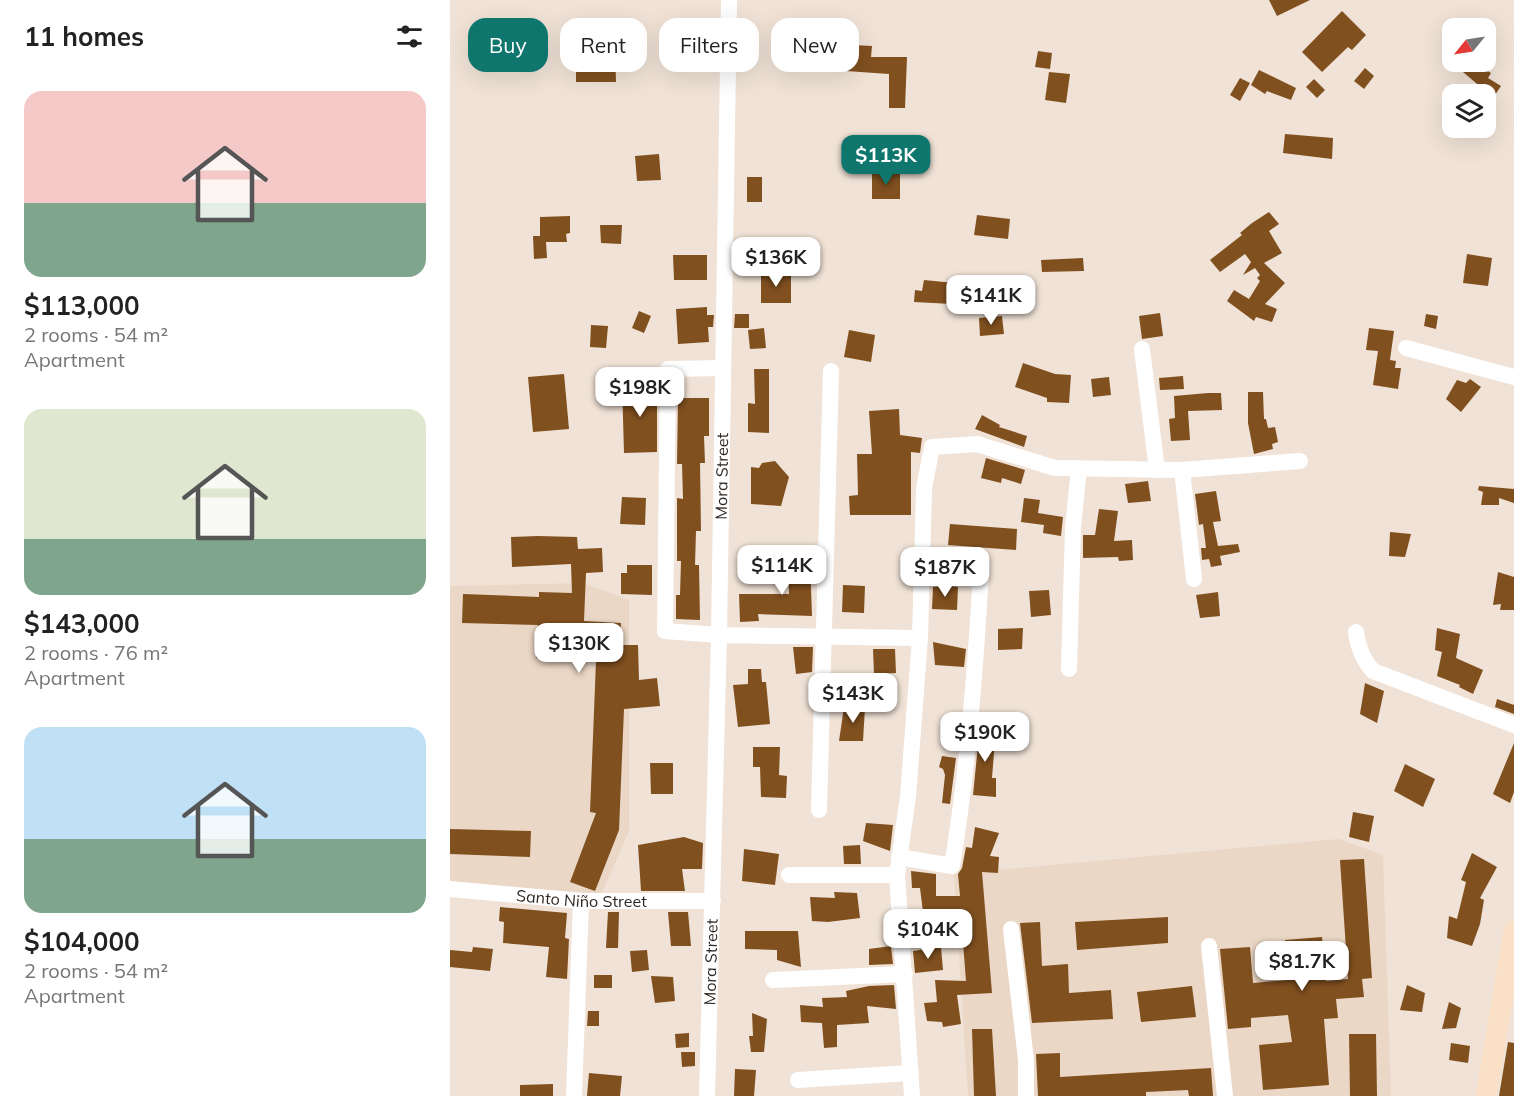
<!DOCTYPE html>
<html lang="en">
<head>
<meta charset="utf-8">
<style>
  :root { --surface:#fff; --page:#f6f6f6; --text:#222; --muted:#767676; --accent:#0f766e }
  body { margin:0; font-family:Mulish,sans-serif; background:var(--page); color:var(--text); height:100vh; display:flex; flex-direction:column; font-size:22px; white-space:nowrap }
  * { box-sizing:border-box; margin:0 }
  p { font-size:20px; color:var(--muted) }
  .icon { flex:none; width:33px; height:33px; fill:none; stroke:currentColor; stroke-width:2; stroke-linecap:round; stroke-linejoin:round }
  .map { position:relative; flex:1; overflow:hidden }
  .details { display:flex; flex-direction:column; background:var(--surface); width:450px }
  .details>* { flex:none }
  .hud { position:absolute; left:18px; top:18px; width:570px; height:54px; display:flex; gap:12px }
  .needle { width:39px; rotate:240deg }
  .tools { position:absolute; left:992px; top:18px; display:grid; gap:12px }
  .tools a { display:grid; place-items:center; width:54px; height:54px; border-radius:12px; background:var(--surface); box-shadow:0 6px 24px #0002; font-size:30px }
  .price { position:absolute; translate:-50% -51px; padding:0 14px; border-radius:12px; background:#fff; color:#222; font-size:20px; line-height:39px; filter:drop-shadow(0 2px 3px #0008) }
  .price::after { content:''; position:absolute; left:50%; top:36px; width:18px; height:14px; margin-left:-9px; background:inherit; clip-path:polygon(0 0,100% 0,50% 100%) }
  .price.on { background:var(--accent); color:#fff }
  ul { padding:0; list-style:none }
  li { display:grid; align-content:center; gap:12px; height:318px; padding:0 24px }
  li span { display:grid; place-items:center; height:186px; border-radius:18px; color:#555 }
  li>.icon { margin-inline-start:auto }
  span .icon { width:108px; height:108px; fill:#fffc; stroke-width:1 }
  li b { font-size:26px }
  h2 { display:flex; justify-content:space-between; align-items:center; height:72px; padding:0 24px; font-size:26px }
  .pill { padding:0 21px; border-radius:18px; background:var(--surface); box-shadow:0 6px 24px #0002; font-size:21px; line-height:54px }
  .pill.on { background:var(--accent); color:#fff }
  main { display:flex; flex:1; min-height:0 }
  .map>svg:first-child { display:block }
  .built { fill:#ebd7c5 }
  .building { fill:#81501f }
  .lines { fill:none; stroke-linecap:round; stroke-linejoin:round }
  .minor { stroke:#fff; stroke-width:16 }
  .major { stroke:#fbe0c8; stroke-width:21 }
  .labels { text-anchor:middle; stroke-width:6; stroke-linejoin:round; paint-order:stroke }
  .street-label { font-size:16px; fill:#2d2723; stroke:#f0e2d6 }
</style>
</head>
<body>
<main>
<section class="details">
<h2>11 homes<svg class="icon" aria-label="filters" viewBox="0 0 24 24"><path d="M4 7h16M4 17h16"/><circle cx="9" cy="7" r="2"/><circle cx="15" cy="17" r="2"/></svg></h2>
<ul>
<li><span style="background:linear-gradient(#f6c9c9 60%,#7fa58c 0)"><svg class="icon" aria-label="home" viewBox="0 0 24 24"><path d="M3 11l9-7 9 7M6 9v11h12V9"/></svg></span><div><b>$113,000</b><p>2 rooms · 54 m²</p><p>Apartment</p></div></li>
<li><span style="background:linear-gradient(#dfe7d0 70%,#7fa58c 0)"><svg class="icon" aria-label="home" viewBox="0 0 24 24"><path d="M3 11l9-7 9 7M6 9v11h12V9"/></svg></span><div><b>$143,000</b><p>2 rooms · 76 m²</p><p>Apartment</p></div></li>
<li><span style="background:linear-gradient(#bfe0f5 60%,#7fa58c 0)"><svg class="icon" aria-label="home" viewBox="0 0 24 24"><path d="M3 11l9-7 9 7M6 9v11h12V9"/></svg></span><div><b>$104,000</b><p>2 rooms · 54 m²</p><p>Apartment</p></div></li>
</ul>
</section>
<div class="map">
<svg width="1064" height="1096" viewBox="0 0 1064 1096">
  <rect width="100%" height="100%" fill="#f0e2d6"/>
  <!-- built -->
  <g class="built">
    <polygon points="133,583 179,600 179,831 152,893 0,884 0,586"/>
    <polygon points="889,839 933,855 941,1096 518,1096 504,874"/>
  </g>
  <!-- building -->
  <g class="building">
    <polygon points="819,0 860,0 827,16"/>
    <polygon points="892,11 916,35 902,50 898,47 872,72 852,52"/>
    <polygon points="384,44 422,46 421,57 457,57 455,108 439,108 439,74 382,70"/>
    <polygon points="126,48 165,48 166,82 126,82"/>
    <polygon points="588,51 602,53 600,69 585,67"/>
    <polygon points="1020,62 1024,62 1041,73 1038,78 1051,86 1035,110 1035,94 1029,94 1033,89 1013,72"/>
    <polygon points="915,68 924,76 914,89 904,81"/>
    <polygon points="809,70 846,88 841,100 817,91 815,94 801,85"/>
    <polygon points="599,72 620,74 616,103 595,100"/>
    <polygon points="790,78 800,83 790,101 780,95"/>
    <polygon points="864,79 875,90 867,98 856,87"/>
    <polygon points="835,134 883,138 882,159 833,153"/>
    <polygon points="209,154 211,180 187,181 185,156"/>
    <rect x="422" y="173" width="28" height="26"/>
    <rect x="297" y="177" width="15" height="25"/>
    <polygon points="819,212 829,224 819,231 832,253 814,263 835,283 815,304 827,309 822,322 806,317 804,321 777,301 784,290 799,299 810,281 807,278 810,275 805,268 793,275 801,262 795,254 770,272 760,260 792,235 790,233 802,223"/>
    <polygon points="527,215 560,219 558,239 524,235"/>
    <polygon points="120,216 120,233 116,234 117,242 96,242 97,258 84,259 83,236 90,236 90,217"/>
    <polygon points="150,225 172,225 171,244 151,243"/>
    <polygon points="1017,254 1042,258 1038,286 1013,283"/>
    <polygon points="223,255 257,255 257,280 224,280"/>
    <polygon points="633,258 634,271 592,272 591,260"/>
    <polygon points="311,272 341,273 341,303 311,303"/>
    <polygon points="474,280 504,283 502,304 464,302 465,290 472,291"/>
    <polygon points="257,307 257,315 264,315 263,327 258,327 259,342 228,344 226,309"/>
    <polygon points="189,311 201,316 194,333 182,328"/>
    <polygon points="710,313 713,336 692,339 689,316"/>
    <polygon points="285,314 299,314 299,328 284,328"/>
    <polygon points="976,314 988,316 986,329 974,326"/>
    <polygon points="552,316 554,334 530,336 529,318"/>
    <polygon points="141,325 158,326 156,348 140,347"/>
    <polygon points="314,328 316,348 300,349 298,330"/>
    <polygon points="919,328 944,331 940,360 946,361 945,368 951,368 948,389 923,385 928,351 916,350"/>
    <polygon points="399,330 425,335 421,362 394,357"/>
    <polygon points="573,363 605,374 621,375 619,403 597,402 597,398 565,387"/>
    <polygon points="304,369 319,369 319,433 298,432 298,403 305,404"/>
    <polygon points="114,374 119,429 83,432 78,377"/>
    <polygon points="733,376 734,389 710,390 709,378"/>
    <polygon points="659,377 661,395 643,397 641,379"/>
    <polygon points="1020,379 1031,387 1011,412 996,399 1007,380 1016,383"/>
    <polygon points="172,383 203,383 203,391 207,391 207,452 174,453"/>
    <polygon points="798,392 813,392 814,419 816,419 818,428 825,427 828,442 822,444 823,449 804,454 798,423"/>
    <polygon points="758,393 771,393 772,410 738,411 740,440 721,441 719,419 725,418 724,396"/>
    <polygon points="228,398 259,398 259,436 254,436 255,463 250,463 251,531 246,531 245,565 249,565 250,620 226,619 226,595 230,595 231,561 227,561 227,498 233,499 232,464 227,464"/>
    <polygon points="449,409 450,435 472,438 470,453 461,452 461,515 400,515 399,496 408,495 407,454 422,454 419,411"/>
    <polygon points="532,415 550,425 549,427 577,436 574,447 525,429"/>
    <polygon points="536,458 575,470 571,484 552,478 551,483 531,478"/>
    <polygon points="325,461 339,477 331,506 301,504 301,467 309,468 312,463"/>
    <polygon points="698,481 701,501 678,503 675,484"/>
    <polygon points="1029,486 1064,489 1064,503 1049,498 1049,505 1031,505 1033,492 1028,490"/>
    <polygon points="766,491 771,521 763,522 768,546 788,544 790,552 770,556 772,565 761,567 759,559 752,560 751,548 756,548 753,524 749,525 745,494"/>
    <polygon points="172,497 196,498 195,525 170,524"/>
    <polygon points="574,498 590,500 588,513 613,517 611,536 593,533 594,525 571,522"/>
    <polygon points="649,509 668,511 664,541 682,540 683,560 669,561 668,557 633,558 633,535 645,535"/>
    <polygon points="500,524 567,529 566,550 498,545"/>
    <polygon points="940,532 961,534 955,557 939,556"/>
    <polygon points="88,536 127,537 128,549 152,548 153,572 136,573 134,621 171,623 170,645 188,645 189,680 207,678 210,706 174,709 169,830 145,891 120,882 146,813 140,812 146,661 86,658 88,625 12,623 13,594 89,597 89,592 122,593 121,564 62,567 61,537"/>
    <polygon points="360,558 362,616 308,614 309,621 290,622 289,594 339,594 338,559"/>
    <polygon points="177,565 202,565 202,595 171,594 171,573 177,573"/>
    <polygon points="1048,572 1064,577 1064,610 1050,610 1051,604 1043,605"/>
    <polygon points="393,585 415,586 414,613 392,612"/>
    <polygon points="500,586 508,587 507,610 482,609 483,587"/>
    <polygon points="599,590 601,615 581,617 579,591"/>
    <polygon points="768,592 770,616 750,618 746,595"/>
    <polygon points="573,628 572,649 548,650 548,629"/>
    <polygon points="987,628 1010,634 1006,658 1033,670 1023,694 1009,687 1010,685 987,676 992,652 985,650"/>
    <polygon points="483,642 516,649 514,667 485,665"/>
    <polygon points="343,647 363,647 362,672 346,674"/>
    <polygon points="423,649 445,649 446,673 424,674"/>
    <polygon points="298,669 311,669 312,682 316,682 320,724 288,727 283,685 298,684"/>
    <polygon points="915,683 934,691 927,723 910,714"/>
    <polygon points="1047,699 1064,705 1064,714 1045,707"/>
    <polygon points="394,707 415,707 413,741 389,741"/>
    <polygon points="530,725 546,728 542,778 546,778 546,797 523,795"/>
    <polygon points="1064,743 1064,792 1060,803 1043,794"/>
    <polygon points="303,747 330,747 329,775 337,776 336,798 311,797 310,767 303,767"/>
    <polygon points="492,756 506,758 500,804 492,803 495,775 493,769 489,767"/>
    <polygon points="200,763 223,763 223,794 201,794"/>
    <polygon points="955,764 985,779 973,807 944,791"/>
    <polygon points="903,812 924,816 919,842 899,837"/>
    <polygon points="416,823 443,825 440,851 413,841"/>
    <polygon points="525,827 549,833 540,856 549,857 548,873 532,872 542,993 507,995 511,1024 493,1027 492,1022 477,1021 474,1003 487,1002 485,980 516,981 511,917 474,920 470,888 462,888 461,871 486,874 486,896 510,896 508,874 512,868 516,847 522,848"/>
    <polygon points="0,829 81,831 80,857 0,854"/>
    <polygon points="234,837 253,843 252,869 232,869 235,891 191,891 188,845"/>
    <polygon points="410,845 411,864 394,864 393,846"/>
    <polygon points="294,849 329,854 325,885 292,881"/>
    <polygon points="1022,853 1047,867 1030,898 1034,900 1030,924 1022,946 997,938 999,916 1007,919 1016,882 1011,880"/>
    <polygon points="914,859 922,978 912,979 914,997 886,999 888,1018 874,1019 879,1085 813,1090 809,1045 842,1042 838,1015 801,1018 801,1027 778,1029 770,949 800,947 803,983 838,980 835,940 872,937 876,981 898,979 890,860"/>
    <polygon points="384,892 407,893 410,918 378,922 362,921 360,897 385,898"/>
    <polygon points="50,907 117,913 115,938 119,939 117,979 96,977 99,947 53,943 54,922 49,921"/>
    <polygon points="158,912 169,912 168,948 156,948"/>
    <polygon points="218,912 238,912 241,946 221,946"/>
    <polygon points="718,917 718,943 627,950 625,922"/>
    <polygon points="590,922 592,966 618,964 619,993 661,990 663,1019 582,1023 570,923"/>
    <polygon points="295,931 348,931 351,967 327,960 327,950 295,949"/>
    <polygon points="441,946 443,964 419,965 419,949"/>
    <polygon points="23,947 43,949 40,971 0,967 0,950 22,952"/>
    <polygon points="491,947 493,970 465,973 463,951"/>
    <polygon points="197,950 199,970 182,972 180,951"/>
    <rect x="144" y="975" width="18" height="13"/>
    <polygon points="201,976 223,977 225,1001 205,1003"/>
    <polygon points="444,985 446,1009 417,1006 419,1023 387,1025 387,1047 374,1048 372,1023 351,1022 350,1005 373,1007 372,998 397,997 396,991 419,986"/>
    <polygon points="957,985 975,993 972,1012 950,1010"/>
    <polygon points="742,986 746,1017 691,1022 687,992"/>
    <polygon points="999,1002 1011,1008 1006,1028 992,1029"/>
    <polygon points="138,1011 149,1011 149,1026 137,1026"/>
    <polygon points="302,1013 317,1019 314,1052 301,1052 299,1036 303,1036"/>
    <polygon points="522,1029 542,1029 546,1096 524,1096"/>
    <polygon points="239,1033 239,1047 226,1048 225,1034"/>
    <polygon points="899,1034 926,1034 927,1096 900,1096"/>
    <polygon points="1058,1042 1064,1043 1064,1096 1049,1096"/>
    <polygon points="1001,1043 1020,1046 1018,1063 999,1060"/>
    <polygon points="231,1052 245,1052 245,1066 232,1067"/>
    <polygon points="610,1053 610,1077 761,1068 763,1096 739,1096 738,1090 696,1092 696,1096 588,1096 586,1054"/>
    <polygon points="285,1069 306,1070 304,1096 284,1096"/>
    <polygon points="139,1073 172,1076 170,1096 137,1096"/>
    <polygon points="103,1084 103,1096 70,1096 70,1085"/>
  </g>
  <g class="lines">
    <!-- minor -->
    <g class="minor">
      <polyline points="956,348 1064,377"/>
      <polyline points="692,349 707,470"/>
      <polyline points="273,368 218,369 215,631 269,635 470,638"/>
      <polyline points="732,470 744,579"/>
      <path d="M906,632c2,16 7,28 17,39l141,54"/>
      <polyline points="619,669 623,527 629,468"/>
      <polyline points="369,810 381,371"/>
      <path d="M449,857l53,9c16,-97 23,-194 29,-292l-58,3"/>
      <polyline points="339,875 447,875"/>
      <path id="s1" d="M0,889l131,12h132"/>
      <polyline points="561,929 576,1060 576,1096"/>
      <polyline points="759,946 775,1096"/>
      <polyline points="323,980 455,974"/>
      <polyline points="348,1080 461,1073"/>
      <polyline points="124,1096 131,901"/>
      <path id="s2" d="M257,1096l12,-461 10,-635"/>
      <polyline points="462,1096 447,875 458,796 470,638 474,488 482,447 527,444 605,468 732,470 850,461"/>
    </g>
    <!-- major -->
    <polyline class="major" points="1036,1096 1064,931"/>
  </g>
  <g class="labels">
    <!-- street labels -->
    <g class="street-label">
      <text dy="6" stroke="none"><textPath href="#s2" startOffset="620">Mora Street</textPath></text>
      <text dy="6" stroke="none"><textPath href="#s1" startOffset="132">Santo Niño Street</textPath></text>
      <text dy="6" stroke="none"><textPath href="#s2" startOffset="134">Mora Street</textPath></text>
    </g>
  </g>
</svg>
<div class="tools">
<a><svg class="needle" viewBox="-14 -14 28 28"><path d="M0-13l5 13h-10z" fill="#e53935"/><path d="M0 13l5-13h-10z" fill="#767676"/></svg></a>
<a><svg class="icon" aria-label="layers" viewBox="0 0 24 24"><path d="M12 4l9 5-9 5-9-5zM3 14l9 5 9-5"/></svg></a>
</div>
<b class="price on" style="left:436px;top:186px">$113K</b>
<b class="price" style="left:326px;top:288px">$136K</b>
<b class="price" style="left:541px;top:326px">$141K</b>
<b class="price" style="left:190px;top:418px">$198K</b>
<b class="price" style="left:332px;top:596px">$114K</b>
<b class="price" style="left:495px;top:598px">$187K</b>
<b class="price" style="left:129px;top:674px">$130K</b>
<b class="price" style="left:403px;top:724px">$143K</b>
<b class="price" style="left:535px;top:763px">$190K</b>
<b class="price" style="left:478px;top:960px">$104K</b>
<b class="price" style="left:852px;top:992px">$81.7K</b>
<div class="hud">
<a class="pill on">Buy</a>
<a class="pill">Rent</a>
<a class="pill">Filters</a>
<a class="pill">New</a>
</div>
</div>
</main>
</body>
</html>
